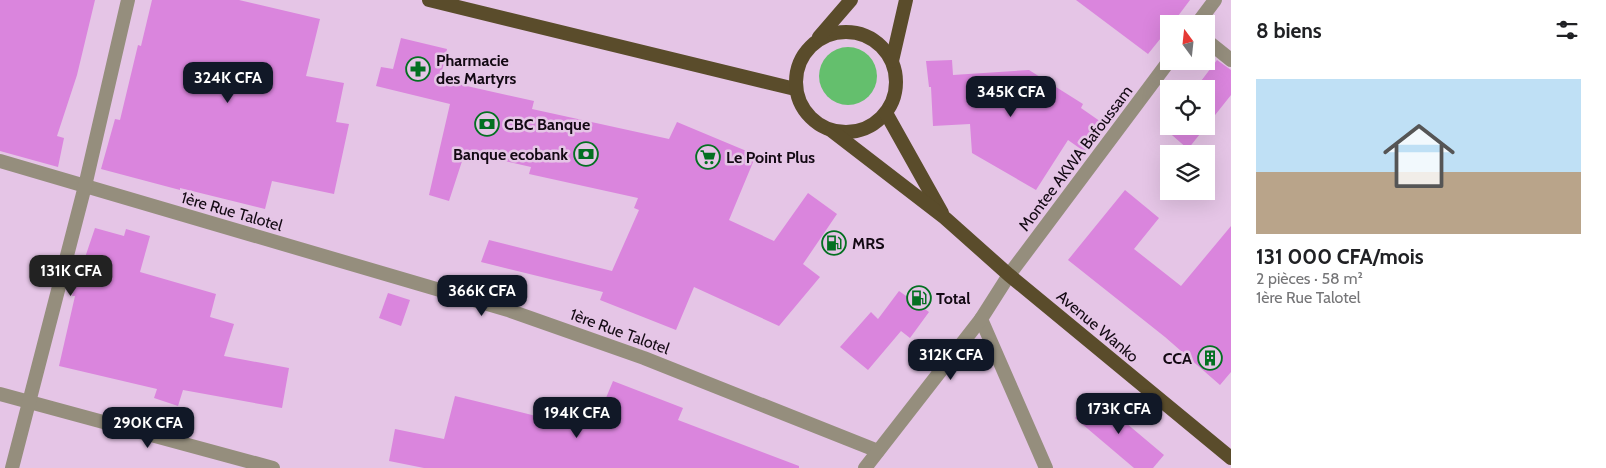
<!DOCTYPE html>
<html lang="fr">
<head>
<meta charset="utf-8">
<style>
  :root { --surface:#fff; --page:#f2f2f2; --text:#202124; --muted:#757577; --accent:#111827 }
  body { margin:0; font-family:Cabin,sans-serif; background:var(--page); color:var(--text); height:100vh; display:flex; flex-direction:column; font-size:19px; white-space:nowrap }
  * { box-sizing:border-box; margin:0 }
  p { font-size:16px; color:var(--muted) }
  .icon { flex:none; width:28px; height:28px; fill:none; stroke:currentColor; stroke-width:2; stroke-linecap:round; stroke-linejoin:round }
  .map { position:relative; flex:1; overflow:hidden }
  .details { display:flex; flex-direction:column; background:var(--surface); width:375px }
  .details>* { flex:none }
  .needle { width:32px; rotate:345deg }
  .tools { position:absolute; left:1160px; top:15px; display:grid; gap:10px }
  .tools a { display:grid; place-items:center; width:55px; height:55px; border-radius:0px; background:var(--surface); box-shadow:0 5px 20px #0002; font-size:25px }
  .price { position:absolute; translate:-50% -42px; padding:0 11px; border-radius:10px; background:var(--accent); color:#fff; font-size:16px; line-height:32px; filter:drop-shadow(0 1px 2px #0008) }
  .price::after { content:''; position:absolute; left:50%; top:30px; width:15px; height:11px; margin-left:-8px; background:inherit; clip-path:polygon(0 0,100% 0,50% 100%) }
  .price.selected { background:#222; color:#fff }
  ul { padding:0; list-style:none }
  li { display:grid; align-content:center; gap:10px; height:265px; padding:0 25px }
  li span { display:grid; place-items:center; height:155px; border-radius:0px; color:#555 }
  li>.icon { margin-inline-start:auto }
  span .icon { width:90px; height:90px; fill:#fffc; stroke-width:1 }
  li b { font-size:21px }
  h2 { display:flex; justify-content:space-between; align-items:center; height:60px; padding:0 25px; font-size:21px }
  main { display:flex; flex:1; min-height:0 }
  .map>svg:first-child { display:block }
  .green { fill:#64bf6d }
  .building { fill:#da85dd }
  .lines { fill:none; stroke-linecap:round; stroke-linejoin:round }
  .minor { stroke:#958e7d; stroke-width:14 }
  .trunk { stroke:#5a4c2b; stroke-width:14 }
  .labels { text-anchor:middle; stroke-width:5; stroke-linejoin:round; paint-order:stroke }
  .poi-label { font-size:16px; font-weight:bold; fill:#130913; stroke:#e5c5e6; text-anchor:start }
  .street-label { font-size:16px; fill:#130913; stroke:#e5c5e6 }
</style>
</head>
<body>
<main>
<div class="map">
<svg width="1231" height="468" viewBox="0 0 1231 468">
  <rect width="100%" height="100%" fill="#e5c5e6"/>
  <!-- green -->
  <circle class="green" cx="848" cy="76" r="29"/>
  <!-- building -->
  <g class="building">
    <polygon points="0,0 95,0 77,75 57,136 64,138 58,167 0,151"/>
    <polygon points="152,0 239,0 320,19 306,76 344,83 336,122 349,124 334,194 272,181 265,209 180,188 180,190 101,169 115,119 120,120 138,45 141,46"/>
    <polygon points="1076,0 1190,0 1172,24 1169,24 1169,28 1148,54"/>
    <polygon points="401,38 447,49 440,80 534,101 532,109 669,139 677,122 756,155 729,220 774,241 808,193 837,214 803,264 820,277 779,326 694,287 676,330 600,300 603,292 481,262 489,240 612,271 639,210 634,208 638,198 529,174 531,167 465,152 449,201 429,195 450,104 376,86 381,67 393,69"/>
    <polygon points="952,60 953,75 1029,70 1083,104 1081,108 1104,124 1085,152 1068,140 1036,190 972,153 970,124 933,126 931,87 929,87 926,61"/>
    <polygon points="1217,60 1231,70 1231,95 1188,149 1165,129 1169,124 1169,126 1206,126 1206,89 1195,89"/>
    <polygon points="1125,190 1159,218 1134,249 1181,286 1231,226 1231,372 1220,385 1165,337 1068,260"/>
    <polygon points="95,228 124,236 126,229 150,236 140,272 216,294 210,317 234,324 224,356 289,368 282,408 183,390 178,406 154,398 157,389 59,366 75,296 72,296"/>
    <polygon points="899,291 929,312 910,338 901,331 868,370 840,347 871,312 878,319"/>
    <polygon points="388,293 410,300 401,326 379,318"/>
    <polygon points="613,381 683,408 678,420 799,466 799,468 424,468 389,461 395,429 444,439 455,396 544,418 546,410 596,422"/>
    <polygon points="1094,396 1164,455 1153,468 1134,468 1075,418"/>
  </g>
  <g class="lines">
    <!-- minor -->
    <g class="minor">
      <polyline points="1197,24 1215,0"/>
      <polyline points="1206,40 1231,60"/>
      <polyline points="0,161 508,310 644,358 878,451"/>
      <polyline points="981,319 1046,468"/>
      <polyline points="0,394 273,468"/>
      <polyline points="12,468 85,186 128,0"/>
      <polyline points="865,468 981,319 1009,275 1169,61"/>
    </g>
    <!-- trunk -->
    <g class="trunk">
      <polyline points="429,0 795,89"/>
      <circle cx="846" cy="82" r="50"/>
      <polyline points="819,37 851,0"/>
      <polyline points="892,61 906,0"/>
      <polyline points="886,113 942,213"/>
      <polyline points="832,131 945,218 1009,275 1231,458"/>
    </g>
  </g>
  <!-- icons -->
  <defs>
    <g id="pharmacy-ring" transform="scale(1.25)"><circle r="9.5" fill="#e5c5e6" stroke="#037021" stroke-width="1.5"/><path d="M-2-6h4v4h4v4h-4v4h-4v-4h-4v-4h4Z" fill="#037021"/></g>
    <g id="bank-ring" transform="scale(1.25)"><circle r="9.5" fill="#e5c5e6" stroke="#037021" stroke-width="1.5"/><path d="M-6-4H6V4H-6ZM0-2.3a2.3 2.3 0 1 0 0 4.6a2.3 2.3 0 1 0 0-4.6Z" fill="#037021"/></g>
    <g id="supermarket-ring" transform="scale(1.25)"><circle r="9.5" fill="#e5c5e6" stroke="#037021" stroke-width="1.5"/><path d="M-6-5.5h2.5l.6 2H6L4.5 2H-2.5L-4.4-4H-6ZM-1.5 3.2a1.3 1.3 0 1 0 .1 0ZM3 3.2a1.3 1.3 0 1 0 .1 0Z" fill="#037021"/></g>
    <g id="fuel-ring" transform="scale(1.25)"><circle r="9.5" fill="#e5c5e6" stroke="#037021" stroke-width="1.5"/><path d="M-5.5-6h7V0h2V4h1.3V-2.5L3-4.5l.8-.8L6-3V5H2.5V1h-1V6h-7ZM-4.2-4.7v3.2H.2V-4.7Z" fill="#037021"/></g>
    <g id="building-ring" transform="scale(1.25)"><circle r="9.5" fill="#e5c5e6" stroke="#037021" stroke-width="1.5"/><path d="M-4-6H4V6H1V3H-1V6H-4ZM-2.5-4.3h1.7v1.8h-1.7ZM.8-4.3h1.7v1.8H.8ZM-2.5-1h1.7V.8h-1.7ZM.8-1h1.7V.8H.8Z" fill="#037021"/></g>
  </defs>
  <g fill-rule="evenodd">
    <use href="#pharmacy-ring" x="418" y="69"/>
    <use href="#bank-ring" x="487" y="124"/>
    <use href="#bank-ring" x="586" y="154"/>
    <use href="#supermarket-ring" x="708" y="157"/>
    <use href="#fuel-ring" x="834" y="243"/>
    <use href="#fuel-ring" x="919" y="298"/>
    <use href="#building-ring" x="1210" y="358"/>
  </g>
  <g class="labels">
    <!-- poi labels -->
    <g class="poi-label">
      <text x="436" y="66">Pharmacie<tspan x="436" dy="18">des Martyrs</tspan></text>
      <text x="504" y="130">CBC Banque</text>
      <text x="568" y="160" text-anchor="end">Banque ecobank</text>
      <text x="726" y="163">Le Point Plus</text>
      <text x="852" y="249">MRS</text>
      <text x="936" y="304">Total</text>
      <text x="1192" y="364" text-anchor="end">CCA</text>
    </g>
    <!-- street labels -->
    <g class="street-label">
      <text transform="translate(1075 158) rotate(-53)" y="6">Montee AKWA Bafoussam</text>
      <text transform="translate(232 211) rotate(16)" y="6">1ère Rue Talotel</text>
      <text transform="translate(1098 326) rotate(40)" y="6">Avenue Wanko</text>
      <text transform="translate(620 331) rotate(20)" y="6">1ère Rue Talotel</text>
    </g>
  </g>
</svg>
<div class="tools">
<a><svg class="needle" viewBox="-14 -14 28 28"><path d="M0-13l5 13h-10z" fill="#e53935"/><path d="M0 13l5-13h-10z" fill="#757577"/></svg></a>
<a><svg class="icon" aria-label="locate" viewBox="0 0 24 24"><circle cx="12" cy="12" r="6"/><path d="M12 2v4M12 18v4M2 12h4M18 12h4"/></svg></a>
<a><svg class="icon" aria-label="layers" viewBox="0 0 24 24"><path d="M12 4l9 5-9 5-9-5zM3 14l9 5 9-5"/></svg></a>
</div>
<b class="price" style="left:228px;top:104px">324K CFA</b>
<b class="price" style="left:1011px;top:118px">345K CFA</b>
<b class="price selected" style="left:71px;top:297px">131K CFA</b>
<b class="price" style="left:482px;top:317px">366K CFA</b>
<b class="price" style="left:951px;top:381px">312K CFA</b>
<b class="price" style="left:1119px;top:435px">173K CFA</b>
<b class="price" style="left:577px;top:439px">194K CFA</b>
<b class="price" style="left:148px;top:449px">290K CFA</b>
</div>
<section class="details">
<h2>8 biens<svg class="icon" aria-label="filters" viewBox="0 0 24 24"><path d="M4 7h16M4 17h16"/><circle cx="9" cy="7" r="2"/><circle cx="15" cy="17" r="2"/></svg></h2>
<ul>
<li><span style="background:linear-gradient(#bfe0f5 60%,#b9a48a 0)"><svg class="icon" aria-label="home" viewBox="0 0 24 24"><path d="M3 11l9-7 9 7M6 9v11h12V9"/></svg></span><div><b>131 000 CFA/mois</b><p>2 pièces · 58 m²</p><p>1ère Rue Talotel</p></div></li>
</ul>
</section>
</main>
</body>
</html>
